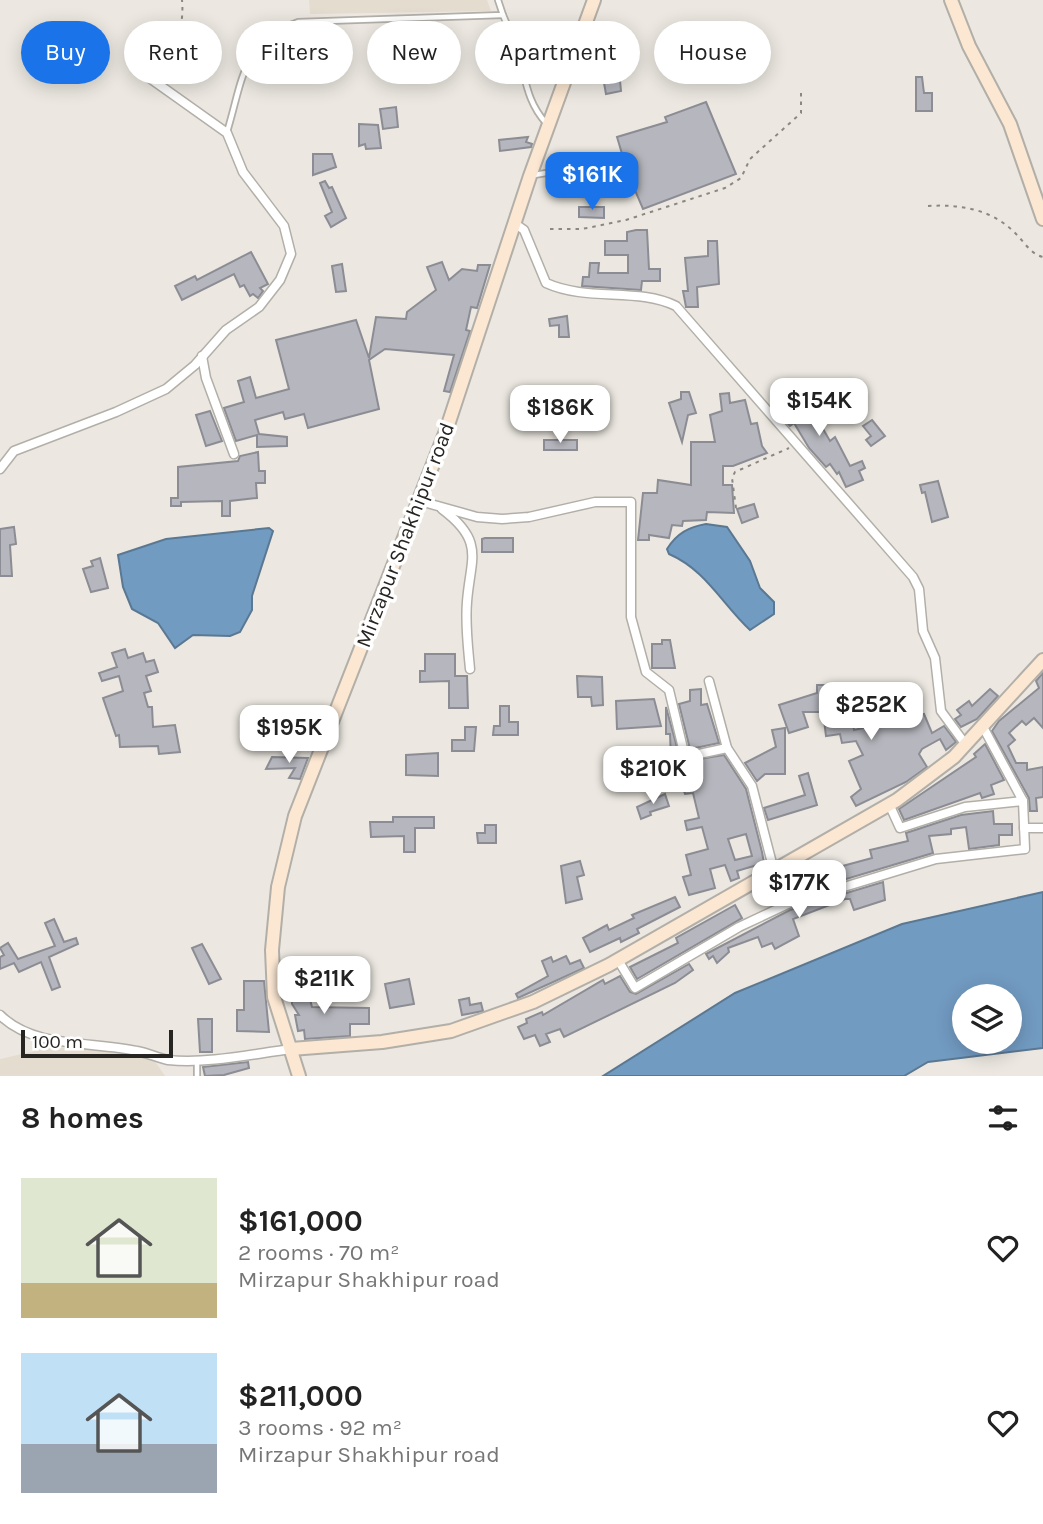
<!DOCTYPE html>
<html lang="en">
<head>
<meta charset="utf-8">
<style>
  :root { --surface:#fff; --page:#f6f6f6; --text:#222; --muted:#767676; --accent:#1a73e8 }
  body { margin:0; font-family:Karla,sans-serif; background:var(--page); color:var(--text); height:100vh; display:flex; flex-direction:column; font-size:26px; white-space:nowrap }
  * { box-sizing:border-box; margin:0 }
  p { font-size:23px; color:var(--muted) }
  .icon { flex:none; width:38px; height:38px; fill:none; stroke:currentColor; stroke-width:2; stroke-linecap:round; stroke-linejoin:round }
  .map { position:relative; height:1076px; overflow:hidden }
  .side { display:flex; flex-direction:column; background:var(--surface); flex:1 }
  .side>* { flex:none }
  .banner { position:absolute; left:21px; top:21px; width:1001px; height:63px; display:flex; gap:14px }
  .controls { position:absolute; left:952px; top:984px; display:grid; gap:14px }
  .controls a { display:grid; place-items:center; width:70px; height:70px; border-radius:50%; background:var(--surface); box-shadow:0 4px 18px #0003; font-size:35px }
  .scale { position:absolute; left:21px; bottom:18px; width:152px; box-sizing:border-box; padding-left:7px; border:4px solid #262522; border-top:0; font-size:19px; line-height:24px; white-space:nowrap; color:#262522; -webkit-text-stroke:5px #fff; paint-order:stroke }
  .price { position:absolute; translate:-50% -60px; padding:0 16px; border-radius:14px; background:#fff; color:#222; font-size:23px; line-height:46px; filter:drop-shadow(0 2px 4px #0008) }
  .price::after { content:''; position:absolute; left:50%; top:42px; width:21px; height:16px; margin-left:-10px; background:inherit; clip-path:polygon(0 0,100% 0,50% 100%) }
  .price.current { background:var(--accent); color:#fff }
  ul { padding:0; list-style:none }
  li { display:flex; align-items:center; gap:21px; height:175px; padding:0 21px }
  li span { display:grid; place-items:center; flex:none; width:196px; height:140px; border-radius:0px; color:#555 }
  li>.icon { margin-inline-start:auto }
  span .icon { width:84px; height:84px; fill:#fffc; stroke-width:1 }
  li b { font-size:30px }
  h2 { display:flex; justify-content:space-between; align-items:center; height:84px; padding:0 21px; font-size:30px }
  .pill { padding:0 24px; border-radius:32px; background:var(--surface); box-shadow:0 4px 18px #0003; font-size:24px; line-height:63px }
  .pill.current { background:var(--accent); color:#fff }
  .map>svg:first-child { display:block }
  .built { fill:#e4dccf }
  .water { fill:#729bc2; stroke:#5b7892; stroke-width:2; fill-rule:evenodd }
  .building { fill:#b6b7be; stroke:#8c8d94; stroke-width:2; fill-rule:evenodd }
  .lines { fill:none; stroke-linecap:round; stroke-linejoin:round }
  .lane-casing { stroke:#b2afa8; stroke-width:8 }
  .street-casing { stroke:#b2afa8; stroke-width:11 }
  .secondary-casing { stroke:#b2afa8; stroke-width:16 }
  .path { stroke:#8b8883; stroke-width:2; stroke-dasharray:3.5 5; stroke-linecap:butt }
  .lane { stroke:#fff; stroke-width:4.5 }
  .street { stroke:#fff; stroke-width:8 }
  .secondary { stroke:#fbe7d2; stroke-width:12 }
  .labels { text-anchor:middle; stroke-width:7; stroke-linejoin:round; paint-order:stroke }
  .street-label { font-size:21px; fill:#262522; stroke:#fff }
</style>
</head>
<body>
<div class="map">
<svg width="1043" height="1076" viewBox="0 0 1043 1076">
  <rect width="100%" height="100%" fill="#ece8e1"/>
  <!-- built -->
  <g class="built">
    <polygon points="309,0 487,0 491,11 310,14"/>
    <polygon points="52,1047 127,1051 154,1060 165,1076 0,1076 0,1059"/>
  </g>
  <!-- water -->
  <g class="water">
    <path d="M706,524l21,3 23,34 10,27 14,14v12l-24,16c-28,-26 -44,-60 -81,-76l-2,-5c10,-16 22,-22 39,-25z"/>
    <polygon points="269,528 273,531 252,596 252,610 240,632 230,636 193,635 175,648 158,623 132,609 123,587 118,555 166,539"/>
    <path d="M1043,892v156l-115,14 -24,14h-301l132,-83 167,-69zM964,996h46v45h-46z"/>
  </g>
  <!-- building -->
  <g class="building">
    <polygon points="619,70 621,91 606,94 604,83 608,82 607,72"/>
    <polygon points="916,77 922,77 924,93 932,93 932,111 916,111"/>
    <polygon points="706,102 736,174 643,209 628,174 617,137 667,122 665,117"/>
    <polygon points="396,107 398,127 383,129 380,109"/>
    <polygon points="359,124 378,125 381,148 366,149 365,144 359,146"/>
    <polygon points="528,137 526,142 532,144 531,147 500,151 499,140"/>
    <polygon points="313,154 332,154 336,167 313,175"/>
    <polygon points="325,181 329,188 332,187 346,218 331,227 325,216 332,212 320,183"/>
    <polygon points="579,207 604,207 604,218 579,217"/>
    <polygon points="636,230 647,230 649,269 660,269 660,281 642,281 641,290 582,286 583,277 589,277 590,263 599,263 598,273 628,273 628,255 605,255 605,241 627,241 627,232"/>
    <polygon points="708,241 717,241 719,284 697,287 698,307 686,307 683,291 688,291 685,258 708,256"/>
    <polygon points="251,252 268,284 260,288 263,291 258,298 253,294 250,296 244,285 240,287 234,274 182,300 175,286 195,276 197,280"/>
    <polygon points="442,262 449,280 462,269 477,271 478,265 490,265 477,308 471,307 466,330 470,331 450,392 444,391 454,355 385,349 369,360 379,409 308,428 304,414 285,419 283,412 255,420 259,434 287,437 287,446 257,447 257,435 236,441 224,408 244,402 238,381 250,377 256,398 289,389 276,340 356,320 369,358 376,317 406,319 407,312 436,290 427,267"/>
    <polygon points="342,264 346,291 336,292 332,266"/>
    <polygon points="567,316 569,337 559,337 559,325 550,326 549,319"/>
    <polygon points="681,392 689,392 696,413 688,415 682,442 669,403 681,399"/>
    <polygon points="729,393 730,403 745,400 751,424 757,423 762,446 767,453 733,466 723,466 723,485 732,485 734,513 707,512 706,520 683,521 682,526 672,525 669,538 649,535 649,540 638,540 643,493 657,493 658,480 691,485 691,442 715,442 710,415 722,411 720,394"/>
    <polygon points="796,398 817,398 815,415 830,441 835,437 850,466 862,461 865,468 859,471 863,480 846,487 839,472 837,474 830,464 826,467 809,448 794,423 790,426 779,414 776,407 793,399 797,407"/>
    <polygon points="210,411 222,441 206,446 196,415"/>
    <polygon points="872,420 885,436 871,446 866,440 871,436 863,426"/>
    <rect x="544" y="440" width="33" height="10"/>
    <polygon points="258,452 259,471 265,471 265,483 256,483 257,498 230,501 230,516 222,516 222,501 181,502 181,506 171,506 171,498 178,498 178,467 238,461 240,456"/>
    <polygon points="938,481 948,517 932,522 925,492 922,493 920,485"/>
    <polygon points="754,504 758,517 742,523 737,509"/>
    <polygon points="14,527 16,544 10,545 12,576 0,576 0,529"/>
    <polygon points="485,538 513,538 513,552 482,552 482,539"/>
    <polygon points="100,558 108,588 91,592 83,569 93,566 91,561"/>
    <polygon points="662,640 670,640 675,668 652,668 652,644 662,644"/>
    <polygon points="125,649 128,658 143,653 146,662 154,660 158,672 146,676 151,691 144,693 148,707 152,707 153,727 175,725 180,752 159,754 158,746 120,747 119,735 116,736 103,698 123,691 119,676 102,681 99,673 117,667 112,653"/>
    <polygon points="425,654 455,654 455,676 467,676 468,708 449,708 449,681 420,682 420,671 425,671"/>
    <polygon points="1043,673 1043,728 1034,718 1026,725 1022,721 1009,733 1015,740 1008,746 1016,763 1027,763 1027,770 1043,767 1043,797 1036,798 1037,811 1030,811 1029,798 992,731 999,721 1039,688 1036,681"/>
    <polygon points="577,676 602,677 603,705 592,706 591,697 578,697"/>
    <polygon points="817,685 831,685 834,700 843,700 844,710 850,709 854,730 924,714 932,733 944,726 956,742 946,750 940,739 922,749 919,754 927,767 906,782 856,806 851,797 861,789 849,761 863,755 856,741 842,743 840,734 826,736 823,712 803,712 808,727 789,733 779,705 817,693"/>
    <polygon points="701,689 701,705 707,704 719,743 690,749 679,704 690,701 690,690"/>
    <polygon points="990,689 998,696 977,719 961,727 955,719 961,715 957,710 969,701 972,706"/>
    <polygon points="654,699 661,726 617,729 616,701"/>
    <polygon points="500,706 509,706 509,722 518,722 518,735 493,735 494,726 500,726"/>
    <path d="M666,707l15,55 43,-7 22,34 16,63 2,11 -27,8 2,7 -8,3 -6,-16 -15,4 5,19 -26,7 -6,-18 8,-2 -5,-20 22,-6 -6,-22 -15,3 -2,-9 14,-3 -6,-25 -8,1 -8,-26 -34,7 -2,-7 30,-9 -1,-25h-4zM746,834l6,22 -17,4 -7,-21z"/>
    <polygon points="465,727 476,727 474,751 452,751 452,740 465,740"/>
    <polygon points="785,728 785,774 765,774 757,781 745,763 776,747 772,730"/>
    <polygon points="985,744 1004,780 991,785 994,794 982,798 980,793 904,820 899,809 976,757 974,754"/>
    <polygon points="438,753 438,776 406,775 406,755"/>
    <polygon points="272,757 308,758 300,779 289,778 295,768 266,769"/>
    <polygon points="808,773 817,805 768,820 764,808 805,795 799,776"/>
    <polygon points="665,794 669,806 650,812 651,815 641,819 637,807"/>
    <polygon points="993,811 994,824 1012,824 1012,835 999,835 999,845 969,849 966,827 951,829 951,834 929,836 933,853 816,888 813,874 872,858 870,850 908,841 906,833 961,815"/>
    <polygon points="393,817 434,817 434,828 415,828 415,852 404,852 404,836 371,837 370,822 393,822"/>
    <polygon points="485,825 496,825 496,843 478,843 477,833 485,833"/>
    <polygon points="580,861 584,875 577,877 582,899 566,903 561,866"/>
    <polygon points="883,882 885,900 854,910 850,899 845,899 793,919 799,936 775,949 772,943 762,947 758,937 728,948 729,952 717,963 713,956 709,959 706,954 790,910"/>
    <polygon points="675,897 680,907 637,929 639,933 621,942 620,938 590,952 583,938 607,925 609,930 634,918 632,915"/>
    <polygon points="735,905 742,918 637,979 630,967 678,943 676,938"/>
    <polygon points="54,919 64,942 76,938 78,944 49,957 60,987 52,990 41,962 19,972 14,963 0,969 0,957 4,955 0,948 8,943 18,959 55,946 45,923"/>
    <polygon points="202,944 221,979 209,984 192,948"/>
    <polygon points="566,956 570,964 580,960 584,968 518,998 516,994 548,976 542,961 551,957 553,962"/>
    <polygon points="689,964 693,970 675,983 564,1037 560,1029 546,1034 550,1042 540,1046 535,1035 524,1039 518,1027 527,1023 526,1019 542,1012 543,1015 603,980 605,984 620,976 630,992 636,994"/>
    <polygon points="409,979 414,1004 390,1008 385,984"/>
    <polygon points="305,980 312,1007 369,1008 369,1024 350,1024 350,1036 305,1039 304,1030 298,1031 295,1015 299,1015 292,1004 291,984"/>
    <polygon points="244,981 264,981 269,1032 237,1031 237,1010 244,1010"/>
    <polygon points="469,998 470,1005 481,1003 483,1011 462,1015 459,1000"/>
    <polygon points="198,1019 212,1019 212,1052 200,1052"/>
    <polygon points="248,1062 249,1068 224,1075 205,1076 203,1067"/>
  </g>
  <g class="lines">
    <!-- lane casing -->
    <g class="lane-casing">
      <g id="lane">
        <path d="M503,15c6,14 12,28 16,42 7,25 9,46 27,66"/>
        <path d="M227,132c16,-52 14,-89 71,-110l205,-7 -5,-15"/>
        <polyline points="534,175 619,161"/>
        <polyline points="197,1076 197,1060"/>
      </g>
    </g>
    <!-- street casing -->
    <g class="street-casing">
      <g id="street">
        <path d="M514,223l10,7 22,53c42,19 91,4 130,23l237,271 6,12 4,42 12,27 6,53 25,34"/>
        <polyline points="202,356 206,378 234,454"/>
        <polyline points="0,469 14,451 116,412 166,389 195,365 226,330 259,307 280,280 291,254 284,226 243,172 227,133 151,79"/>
        <polyline points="420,501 477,517 502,519 529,517 595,502 631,502 631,617 646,672 669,690 685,757 727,748"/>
        <path d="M442,509c44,33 28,50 25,93 -2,22 1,45 3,67"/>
        <polyline points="709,681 727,748 752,786 774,871"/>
        <polyline points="889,804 900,828 965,807 1023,801 983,727"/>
        <polyline points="1024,828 1043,828"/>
        <polyline points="618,960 635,988 739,927 788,904 936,859 1025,849 1023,801"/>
        <path d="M0,1015c34,34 94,26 137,36 11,2 21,7 31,9 40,4 84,-6 123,-11"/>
      </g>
    </g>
    <!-- secondary casing -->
    <g class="secondary-casing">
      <g id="secondary">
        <polyline points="951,0 969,46 1010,124 1043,219"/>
        <polyline points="291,1049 382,1042 451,1031 533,1002 609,965 897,800 954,757 1043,660"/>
        <polyline points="299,1076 274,997 272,950 278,887 295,816 446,431 530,176 594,0"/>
      </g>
    </g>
    <!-- path -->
    <g class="path">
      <path d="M153,70c18,-27 32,-34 29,-70"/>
      <path d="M928,206c31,-2 63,3 86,26 10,9 16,22 29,25"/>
      <polyline points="550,229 582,229 626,220 725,188 741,178 750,159 801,113 801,92"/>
      <polyline points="736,508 732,478 735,472 789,448"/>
    </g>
    <!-- lane -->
    <use href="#lane" class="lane"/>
    <!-- street -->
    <use href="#street" class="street"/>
    <!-- secondary -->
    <use href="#secondary" class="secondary"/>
  </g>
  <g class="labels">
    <!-- street labels -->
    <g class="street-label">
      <text transform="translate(405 535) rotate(-69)" y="7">Mirzapur Shakhipur road</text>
    </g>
  </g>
</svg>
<div class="controls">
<a><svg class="icon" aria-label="layers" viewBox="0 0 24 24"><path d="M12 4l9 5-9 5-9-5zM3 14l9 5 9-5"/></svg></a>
</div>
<div class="scale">100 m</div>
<b class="price current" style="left:592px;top:212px">$161K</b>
<b class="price" style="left:819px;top:438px">$154K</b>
<b class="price" style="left:560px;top:445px">$186K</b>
<b class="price" style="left:871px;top:742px">$252K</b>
<b class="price" style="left:289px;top:765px">$195K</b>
<b class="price" style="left:653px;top:806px">$210K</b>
<b class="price" style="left:799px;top:920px">$177K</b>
<b class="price" style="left:324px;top:1016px">$211K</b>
<div class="banner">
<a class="pill current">Buy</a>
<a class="pill">Rent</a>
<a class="pill">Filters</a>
<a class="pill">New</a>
<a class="pill">Apartment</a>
<a class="pill">House</a>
</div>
</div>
<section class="side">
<h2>8 homes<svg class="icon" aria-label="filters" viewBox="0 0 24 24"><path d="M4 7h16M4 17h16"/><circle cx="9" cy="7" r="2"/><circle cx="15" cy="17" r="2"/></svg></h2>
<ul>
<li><span style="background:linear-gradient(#dfe7d0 75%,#c2b280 0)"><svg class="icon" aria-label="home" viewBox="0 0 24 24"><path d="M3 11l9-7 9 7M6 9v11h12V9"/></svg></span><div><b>$161,000</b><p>2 rooms · 70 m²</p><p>Mirzapur Shakhipur road</p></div><svg class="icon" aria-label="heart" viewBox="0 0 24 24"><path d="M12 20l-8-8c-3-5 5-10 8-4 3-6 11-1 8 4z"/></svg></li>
<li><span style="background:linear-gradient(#bfe0f5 65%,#9aa5b1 0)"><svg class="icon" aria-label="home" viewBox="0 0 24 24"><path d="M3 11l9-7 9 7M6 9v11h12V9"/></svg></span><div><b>$211,000</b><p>3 rooms · 92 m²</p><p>Mirzapur Shakhipur road</p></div><svg class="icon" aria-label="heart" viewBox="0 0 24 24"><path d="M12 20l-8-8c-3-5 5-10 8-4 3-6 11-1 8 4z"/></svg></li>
</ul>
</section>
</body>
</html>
